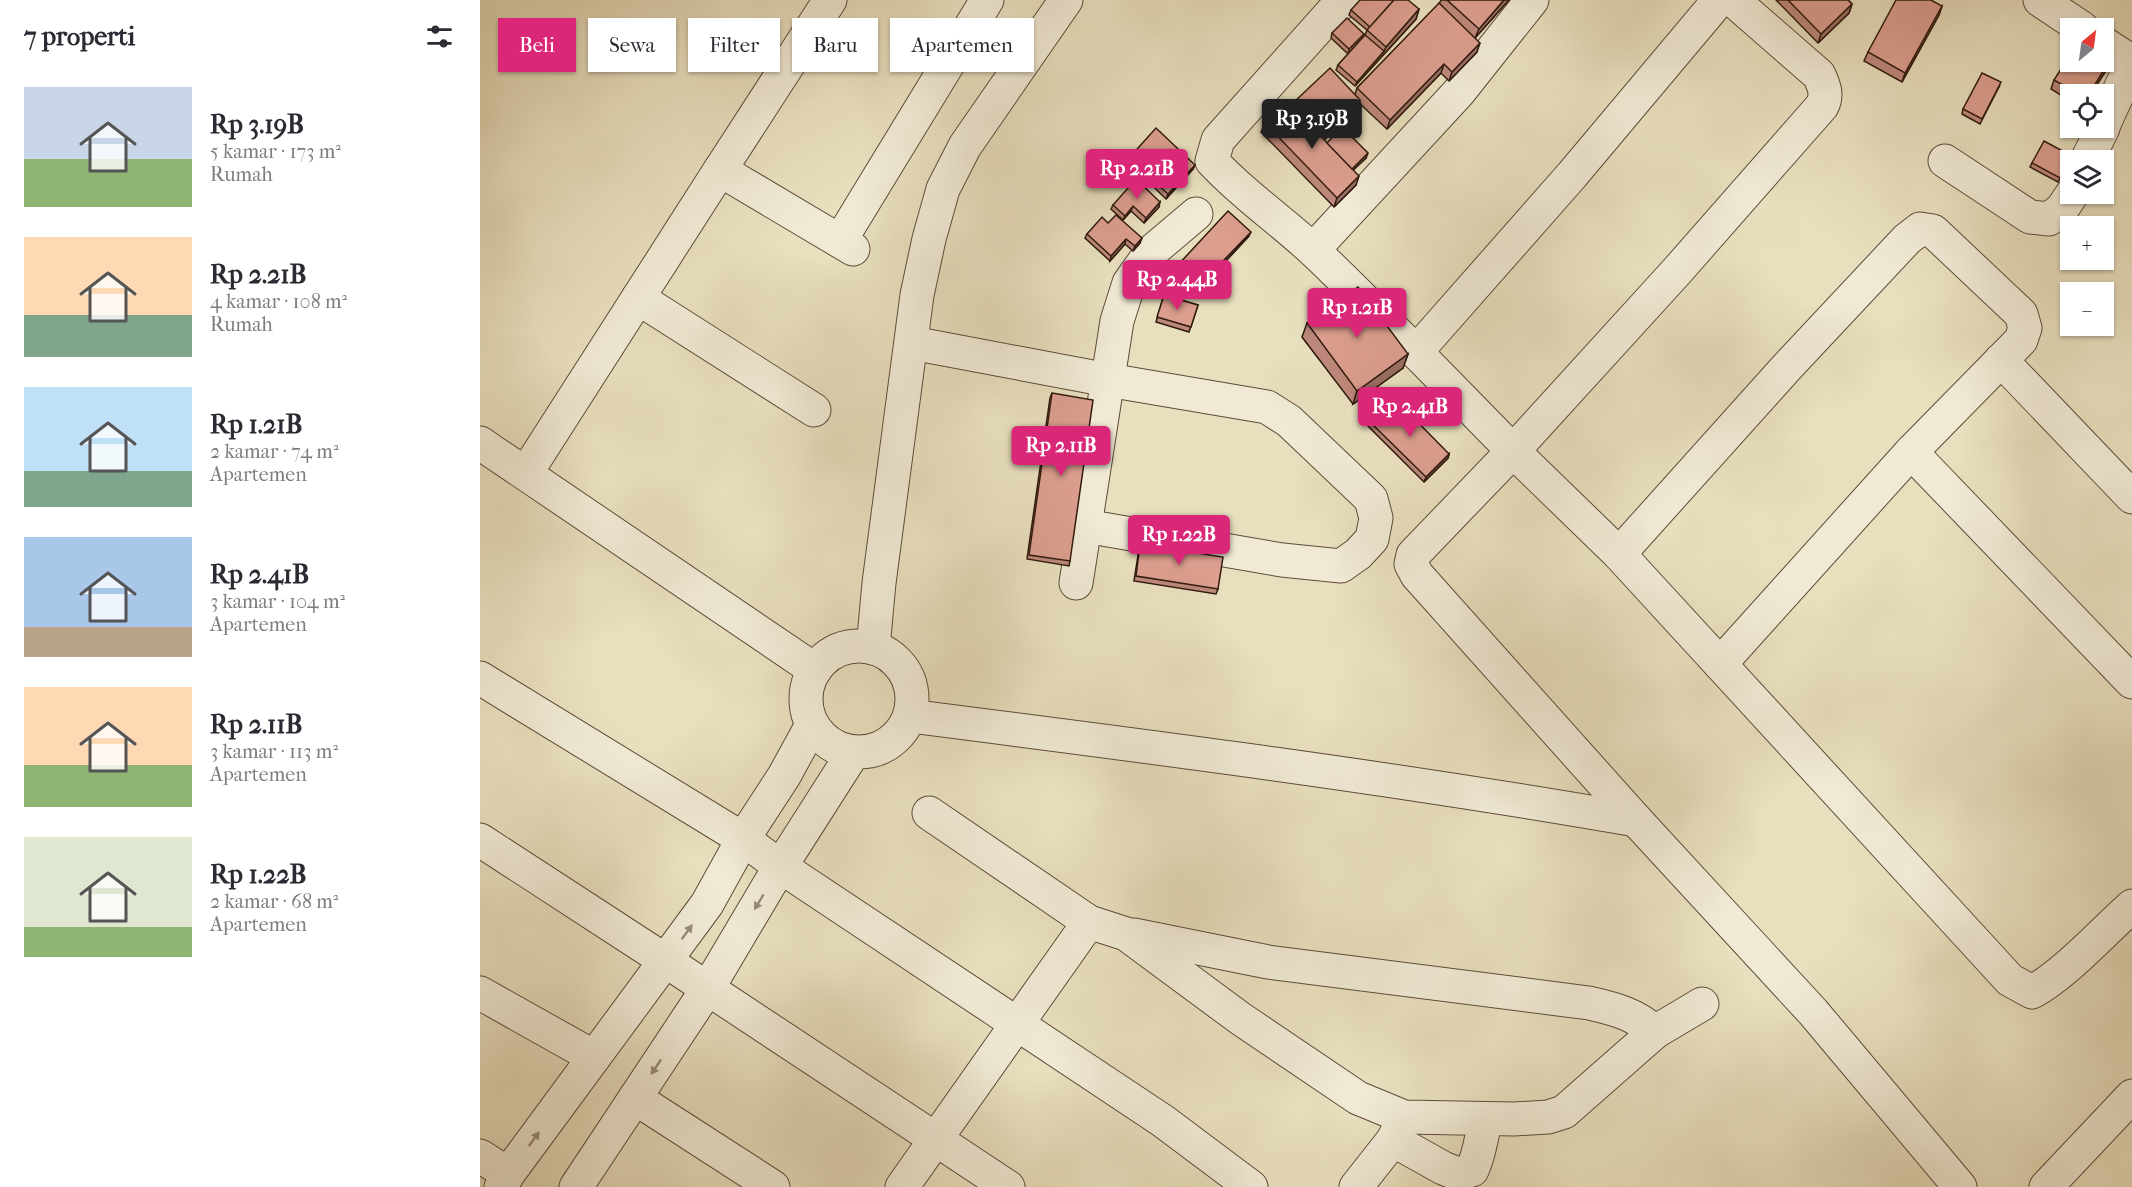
<!DOCTYPE html>
<html lang="id">
<head>
<meta charset="utf-8">
<style>
  :root { --surface:#fff; --page:#f2f2f3; --text:#2b2b33; --muted:#7c7c81; --accent:#db2777 }
  body { margin:0; font-family:"IM FELL French Canon",serif; background:var(--page); color:var(--text); height:100vh; display:flex; flex-direction:column; font-size:22px; white-space:nowrap }
  * { box-sizing:border-box; margin:0 }
  p { font-size:20px; color:var(--muted) }
  .icon { flex:none; width:33px; height:33px; fill:none; stroke:currentColor; stroke-width:2; stroke-linecap:round; stroke-linejoin:round }
  .map { position:relative; flex:1; overflow:hidden }
  .details { display:flex; flex-direction:column; background:var(--surface); width:480px }
  .details>* { flex:none }
  .top-card { position:absolute; left:18px; top:18px; width:570px; height:54px; display:flex; gap:12px }
  .needle { width:39px; rotate:29deg }
  .controls { position:absolute; left:1580px; top:18px; display:grid; gap:12px }
  .controls a { display:grid; place-items:center; width:54px; height:54px; border-radius:0px; background:var(--surface); box-shadow:0 2px 4px #0004; font-size:30px }
  .price { position:absolute; translate:-50% -51px; padding:0 14px; border-radius:6px; background:var(--accent); color:#fff; font-size:20px; line-height:39px; filter:drop-shadow(0 2px 3px #0008) }
  .price::after { content:''; position:absolute; left:50%; top:36px; width:18px; height:14px; margin-left:-9px; background:inherit; clip-path:polygon(0 0,100% 0,50% 100%) }
  .price.current { background:#222; color:#fff }
  ul { padding:0; list-style:none }
  li { display:flex; align-items:center; gap:18px; height:150px; padding:0 24px }
  li span { display:grid; place-items:center; flex:none; width:168px; height:120px; border-radius:0px; color:#555 }
  li>.icon { margin-inline-start:auto }
  span .icon { width:72px; height:72px; fill:#fffc; stroke-width:1 }
  li b { font-size:26px }
  h2 { display:flex; justify-content:space-between; align-items:center; height:72px; padding:0 24px; font-size:26px }
  .chip { padding:0 21px; border-radius:0px; background:var(--surface); box-shadow:0 2px 4px #0004; font-size:21px; line-height:54px }
  .chip.current { background:var(--accent); color:#fff }
  main { display:flex; flex:1; min-height:0 }
  .map>svg:first-child { display:block }
  .lines { fill:none; stroke-linecap:round; stroke-linejoin:round }
  .street-casing { stroke:#5e4b3a; stroke-width:35 }
  .street { stroke:#f0ead5; stroke-width:33 }
  .wall { fill:#bd887b; stroke:#301a0e; stroke-width:1.5 }
  .shaded-wall { fill:#9a6f64; stroke:#301a0e; stroke-width:1.5 }
  .building { fill:#dc9e8f; stroke:#301a0e; stroke-width:1.5 }
  .oneway { fill:#9a8c7b }
</style>
</head>
<body>
<main>
<section class="details">
<h2>7 properti<svg class="icon" aria-label="filters" viewBox="0 0 24 24"><path d="M4 7h16M4 17h16"/><circle cx="9" cy="7" r="2"/><circle cx="15" cy="17" r="2"/></svg></h2>
<ul>
<li><span style="background:linear-gradient(#c9d6e8 60%,#8fb573 0)"><svg class="icon" aria-label="home" viewBox="0 0 24 24"><path d="M3 11l9-7 9 7M6 9v11h12V9"/></svg></span><div><b>Rp 3.19B</b><p>5 kamar · 173 m²</p><p>Rumah</p></div></li>
<li><span style="background:linear-gradient(#ffd9b3 65%,#7fa58c 0)"><svg class="icon" aria-label="home" viewBox="0 0 24 24"><path d="M3 11l9-7 9 7M6 9v11h12V9"/></svg></span><div><b>Rp 2.21B</b><p>4 kamar · 108 m²</p><p>Rumah</p></div></li>
<li><span style="background:linear-gradient(#bfe0f5 70%,#7fa58c 0)"><svg class="icon" aria-label="home" viewBox="0 0 24 24"><path d="M3 11l9-7 9 7M6 9v11h12V9"/></svg></span><div><b>Rp 1.21B</b><p>2 kamar · 74 m²</p><p>Apartemen</p></div></li>
<li><span style="background:linear-gradient(#a9c7e8 75%,#b9a48a 0)"><svg class="icon" aria-label="home" viewBox="0 0 24 24"><path d="M3 11l9-7 9 7M6 9v11h12V9"/></svg></span><div><b>Rp 2.41B</b><p>3 kamar · 104 m²</p><p>Apartemen</p></div></li>
<li><span style="background:linear-gradient(#ffd9b3 65%,#8fb573 0)"><svg class="icon" aria-label="home" viewBox="0 0 24 24"><path d="M3 11l9-7 9 7M6 9v11h12V9"/></svg></span><div><b>Rp 2.11B</b><p>3 kamar · 113 m²</p><p>Apartemen</p></div></li>
<li><span style="background:linear-gradient(#dfe7d0 75%,#8fb573 0)"><svg class="icon" aria-label="home" viewBox="0 0 24 24"><path d="M3 11l9-7 9 7M6 9v11h12V9"/></svg></span><div><b>Rp 1.22B</b><p>2 kamar · 68 m²</p><p>Apartemen</p></div></li>
</ul>
</section>
<div class="map">
<svg width="1652" height="1187" viewBox="0 0 1652 1187">
  <rect width="100%" height="100%" fill="#e8dfbe"/>
  <filter id="stains"><feTurbulence type="fractalNoise" baseFrequency=".00333" numOctaves="4"/><feColorMatrix values="0 0 0 0 .2 0 0 0 0 .09 0 0 0 0 .02 0 0 0 .5 -.17"/></filter>
  <radialGradient id="worn" r=".72"><stop offset=".6" stop-color="#630" stop-opacity="0"/><stop offset="1" stop-color="#630" stop-opacity=".3"/></radialGradient>
  <g class="lines">
    <!-- street casing -->
    <g class="street-casing">
      <g id="street">
        <polyline points="350,0 240,170 373,249"/>
        <path d="M863,0l-125,140 -6,21c31,34 69,59 103,91 67,64 132,132 198,199l-100,104 -2,9 6,11 219,245 177,192 147,175"/>
        <path d="M1253,0l86,75c5,11 9,20 3,31l-145,165 -164,180 106,103 391,426 22,12c33,-18 71,-60 100,-86"/>
        <polyline points="1560,0 1602,28"/>
        <polyline points="1623,43 1652,62"/>
        <polyline points="1623,126 1652,63"/>
        <polyline points="1607,160 1623,128"/>
        <polyline points="1465,161 1550,217 1569,219 1582,209 1592,194"/>
        <polyline points="360,241 507,0"/>
        <polyline points="833,250 979,92 1052,0"/>
        <polyline points="158,298 334,410"/>
        <polyline points="432,343 628,380 787,407 809,421 891,499 896,518 892,539 878,554 861,566 802,560 605,526"/>
        <polyline points="936,352 1092,175 1239,0"/>
        <polyline points="1521,360 1652,497"/>
        <polyline points="0,443 335,670"/>
        <polyline points="1431,452 1652,682"/>
        <polyline points="46,473 240,170"/>
        <polyline points="1139,554 1307,367 1427,239 1440,229 1453,231 1541,314 1545,328 1541,340 1431,452 1240,664"/>
        <polyline points="596,583 637,321 649,283 671,252 716,214"/>
        <circle cx="379" cy="699" r="53"/>
        <polyline points="393,648 399,583 437,295 449,239 463,189 485,146 586,0"/>
        <polyline points="0,678 263,839 301,867 683,1121 771,1187"/>
        <path d="M430,716c243,31 485,62 726,104"/>
        <polyline points="449,813 609,922 646,934 761,1019 878,1098 924,1117 1034,1119 1068,1117 1084,1112 1175,1032 1222,1004"/>
        <polyline points="0,840 186,961 528,1187"/>
        <path d="M654,935l134,27 321,41c26,6 46,11 66,29"/>
        <polyline points="0,993 114,1057"/>
        <polyline points="155,1098 293,1187"/>
        <path d="M913,1140l50,28 15,6 14,-4c8,-16 9,-34 14,-51"/>
        <polyline points="0,1156 28,1174"/>
        <polyline points="21,1187 28,1174 227,904 263,839 304,776 332,725"/>
        <polyline points="96,1187 228,988 292,880 373,753"/>
        <polyline points="422,1187 609,922"/>
        <polyline points="876,1187 913,1140 922,1122"/>
        <polyline points="1566,1187 1652,1096"/>
      </g>
    </g>
    <!-- street -->
    <use href="#street" class="street"/>
  </g>
  <!-- wall -->
  <g class="wall">
    <polygon points="961,0 1029,0 995,38 997,52 969,81 961,73 907,129 879,103 877,109 844,140 847,143 886,158 873,170 876,185 854,207 781,132 785,123 812,107 814,102 875,94 877,88 959,4"/>
    <polygon points="1296,0 1368,0 1372,4 1369,13 1338,43"/>
    <polygon points="1462,6 1459,15 1422,82 1384,61 1388,52"/>
    <polygon points="939,9 936,19 875,86 856,70 858,65 868,54 851,38 852,33 882,38 885,35 887,30 869,15 871,10"/>
    <polygon points="1629,66 1611,94 1590,94 1590,101 1571,89 1574,80"/>
    <polygon points="1519,87 1500,124 1482,114 1483,109"/>
    <polygon points="649,158 715,165 713,169 686,199 648,162"/>
    <polygon points="1590,160 1578,182 1550,167 1552,163"/>
    <polygon points="633,205 679,207 664,223 651,211 643,220 631,209"/>
    <polygon points="628,223 660,243 653,251 645,244 630,261 605,238 607,234"/>
    <polygon points="769,236 718,291 695,270 697,266"/>
    <polygon points="684,295 718,305 709,332 676,322"/>
    <polygon points="827,323 928,354 923,368 873,404 822,337"/>
    <polygon points="572,393 590,561 589,566 547,559 570,398"/>
    <polygon points="890,422 969,454 968,458 944,482 888,426"/>
    <polygon points="660,544 738,589 736,594 654,581 659,549"/>
  </g>
  <!-- shaded-wall -->
  <g class="shaded-wall">
    <polygon points="1024,0 1029,0 995,38 999,29"/>
    <polygon points="1372,4 1369,13 1338,43 1341,34"/>
    <polygon points="1462,6 1459,15 1422,82 1425,73"/>
    <polygon points="939,9 936,19 875,86 877,82 904,51 906,47"/>
    <polygon points="884,34 882,39 868,54 869,49"/>
    <polygon points="1000,43 997,52 969,81 972,72"/>
    <polygon points="1632,57 1629,66 1611,94 1609,94"/>
    <polygon points="964,64 961,73 907,129 910,120"/>
    <polygon points="880,100 877,109 841,143 845,134"/>
    <polygon points="888,153 886,158 867,176 869,172"/>
    <polygon points="715,165 713,169 686,199 688,194"/>
    <polygon points="879,176 876,185 854,207 857,198"/>
    <polygon points="680,202 679,207 664,223 666,218"/>
    <polygon points="653,206 651,211 643,220 645,216"/>
    <polygon points="771,232 769,236 718,291 719,286"/>
    <polygon points="662,238 660,243 653,251 655,246"/>
    <polygon points="646,239 645,244 630,261 631,256"/>
    <polygon points="928,354 923,368 873,404 877,391"/>
    <polygon points="969,454 968,458 944,482 946,477"/>
  </g>
  <!-- building -->
  <g class="building">
    <polygon points="880,0 914,0 890,27 871,10"/>
    <polygon points="914,0 928,0 939,9 906,47 887,30"/>
    <polygon points="967,0 1024,0 999,29"/>
    <polygon points="1308,0 1368,0 1372,4 1341,34"/>
    <polygon points="1416,0 1451,0 1462,6 1425,73 1388,52"/>
    <polygon points="959,3 1000,43 972,72 964,64 910,120 877,88"/>
    <polygon points="867,18 884,34 869,49 852,33"/>
    <polygon points="885,35 904,51 877,82 858,65"/>
    <polygon points="1623,51 1632,57 1609,94 1598,94 1574,80 1590,55 1590,62 1623,62"/>
    <polygon points="850,68 880,100 845,134 814,102"/>
    <polygon points="1502,73 1521,82 1502,119 1483,109"/>
    <polygon points="807,101 879,176 857,198 785,123"/>
    <polygon points="862,127 888,153 872,169 847,143"/>
    <polygon points="676,128 715,165 688,194 649,158"/>
    <polygon points="1564,141 1592,156 1580,178 1552,163"/>
    <polygon points="656,179 680,202 666,218 653,206 645,216 633,205"/>
    <polygon points="748,211 771,232 719,286 697,266"/>
    <polygon points="636,215 662,238 655,246 646,239 631,256 607,234 622,217 628,223"/>
    <polygon points="878,287 928,354 877,391 827,323"/>
    <polygon points="684,295 718,305 711,327 677,317"/>
    <polygon points="572,393 613,400 590,561 549,555"/>
    <polygon points="914,398 969,454 946,477 890,422"/>
    <polygon points="660,544 743,557 738,589 656,576"/>
  </g>
  <!-- one-way arrows -->
  <defs><path id="oneway-solid" d="M-6-.8H1V-3.2L6.5 0L1 3.2V.8H-6Z" transform="scale(1.5)"/></defs>
  <g class="oneway">
    <use href="#oneway-solid" transform="translate(279 902) rotate(121)"/>
    <use href="#oneway-solid" transform="translate(207 932) rotate(-54)"/>
    <use href="#oneway-solid" transform="translate(176 1067) rotate(124)"/>
    <use href="#oneway-solid" transform="translate(54 1139) rotate(-54)"/>
  </g>
  <rect width="100%" height="100%" filter="url(#stains)"/>
  <rect width="100%" height="100%" fill="url(#worn)"/>
</svg>
<div class="controls">
<a><svg class="needle" viewBox="-14 -14 28 28"><path d="M0-13l5 13h-10z" fill="#e53935"/><path d="M0 13l5-13h-10z" fill="#7c7c81"/></svg></a>
<a><svg class="icon" aria-label="locate" viewBox="0 0 24 24"><circle cx="12" cy="12" r="6"/><path d="M12 2v4M12 18v4M2 12h4M18 12h4"/></svg></a>
<a><svg class="icon" aria-label="layers" viewBox="0 0 24 24"><path d="M12 4l9 5-9 5-9-5zM3 14l9 5 9-5"/></svg></a>
<a>+</a>
<a>−</a>
</div>
<b class="price current" style="left:832px;top:150px">Rp 3.19B</b>
<b class="price" style="left:657px;top:200px">Rp 2.21B</b>
<b class="price" style="left:697px;top:311px">Rp 2.44B</b>
<b class="price" style="left:877px;top:339px">Rp 1.21B</b>
<b class="price" style="left:930px;top:438px">Rp 2.41B</b>
<b class="price" style="left:581px;top:477px">Rp 2.11B</b>
<b class="price" style="left:699px;top:566px">Rp 1.22B</b>
<div class="top-card">
<a class="chip current">Beli</a>
<a class="chip">Sewa</a>
<a class="chip">Filter</a>
<a class="chip">Baru</a>
<a class="chip">Apartemen</a>
</div>
</div>
</main>
</body>
</html>
